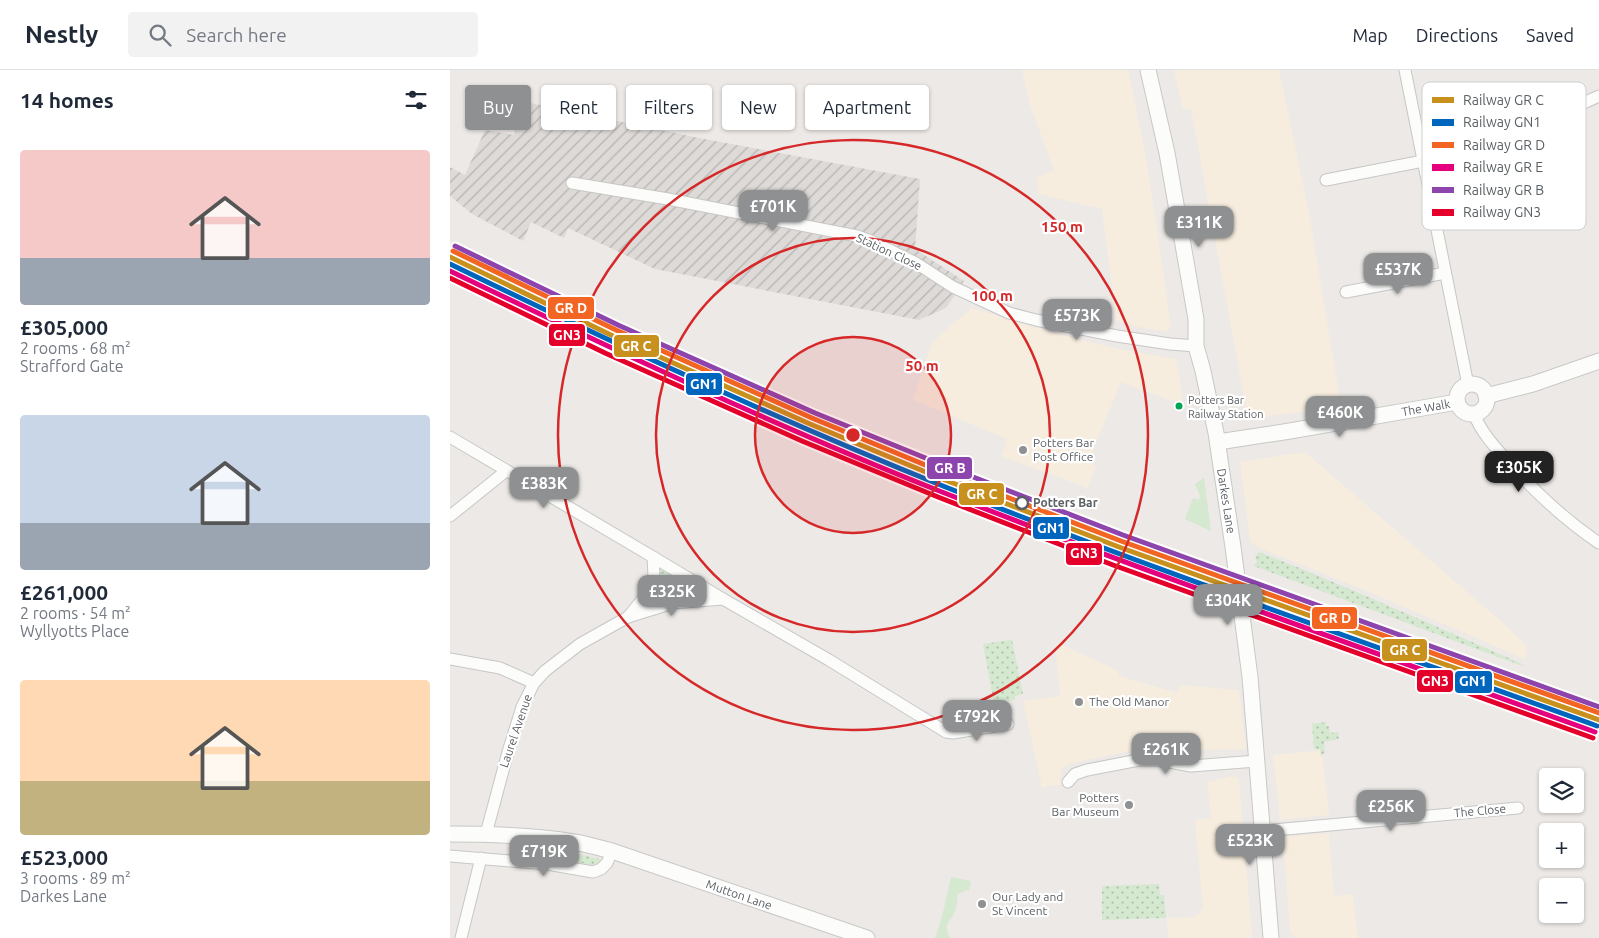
<!DOCTYPE html>
<html lang="en">
<head>
<meta charset="utf-8">
<style>
  :root { --surface:#fff; --page:#f2f2f3; --text:#1f2937; --muted:#747a83; --line:#e0e1e3; --accent:#8e9092 }
  body { margin:0; font-family:Ubuntu,sans-serif; background:var(--page); color:var(--text); height:100vh; display:flex; flex-direction:column; font-size:19px; white-space:nowrap }
  * { box-sizing:border-box; margin:0 }
  p { font-size:16px; color:var(--muted) }
  .icon { flex:none; width:28px; height:28px; fill:none; stroke:currentColor; stroke-width:2; stroke-linecap:round; stroke-linejoin:round }
  .map { position:relative; flex:1; overflow:hidden }
  .details { display:flex; flex-direction:column; background:var(--surface); width:450px }
  .details>* { flex:none }
  .guide { position:absolute; left:15px; top:15px; width:475px; height:45px; display:flex; gap:10px }
  .buttons { position:absolute; left:1089px; top:698px; display:grid; gap:10px }
  .buttons a { display:grid; place-items:center; width:45px; height:45px; border-radius:5px; background:var(--surface); box-shadow:0 1px 4px #0004; font-size:25px }
  .price { position:absolute; translate:-50% -42px; padding:0 11px; border-radius:10px; background:var(--accent); color:#fff; font-size:16px; line-height:32px; filter:drop-shadow(0 1px 2px #0008) }
  .price::after { content:''; position:absolute; left:50%; top:30px; width:15px; height:11px; margin-left:-8px; background:inherit; clip-path:polygon(0 0,100% 0,50% 100%) }
  .price.current { background:#222; color:#fff }
  ul { padding:0; list-style:none }
  li { display:grid; align-content:center; gap:10px; height:265px; padding:0 20px }
  li span { display:grid; place-items:center; height:155px; border-radius:5px; color:#555 }
  li>.icon { margin-inline-start:auto }
  span .icon { width:90px; height:90px; fill:#fffc; stroke-width:1 }
  li b { font-size:21px }
  h2 { display:flex; justify-content:space-between; align-items:center; height:60px; padding:0 20px; font-size:21px }
  .tag { padding:0 18px; border-radius:5px; background:var(--surface); box-shadow:0 1px 4px #0004; font-size:18px; line-height:45px }
  .tag.current { background:var(--accent); color:#fff }
  header { display:flex; align-items:center; gap:30px; box-sizing:border-box; height:70px; padding:0 25px; background:var(--surface); border-bottom:1px solid var(--line) }
  header strong { font-size:24px }
  nav { display:flex; gap:28px; margin-inline-start:auto; font-size:18px }
  .search { width:350px; height:45px; background:var(--page); display:flex; align-items:center; gap:12px; box-sizing:border-box; padding:0 18px; border-radius:5px; color:var(--muted); font-size:19px }
  main { display:flex; flex:1; min-height:0 }
  .map>svg:first-child { display:block }
  .commercial { fill:#f6edde }
  .industrial { fill:url(#industrial-furrows) }
  .grass { fill:url(#grass-dots) }
  .garden { fill:#d5e8d0 }
  .lines { fill:none; stroke-linecap:round; stroke-linejoin:round }
  .street-casing { stroke:#c7c7c7; stroke-width:13 }
  .secondary-casing { stroke:#c8c8c8; stroke-width:17 }
  .street { stroke:#fcfcfb; stroke-width:11 }
  .secondary { stroke:#fcfcfb; stroke-width:15 }
  .rail-1-casing { stroke:#fff; stroke-width:9 }
  .rail-2-casing { stroke:#fff; stroke-width:9 }
  .rail-3-casing { stroke:#fff; stroke-width:9 }
  .rail-4-casing { stroke:#fff; stroke-width:9 }
  .rail-5-casing { stroke:#fff; stroke-width:9 }
  .rail-6-casing { stroke:#fff; stroke-width:9 }
  .rail-1 { stroke:#c8911e; stroke-width:5 }
  .rail-2 { stroke:#0065bd; stroke-width:5 }
  .rail-3 { stroke:#f26522; stroke-width:5 }
  .rail-4 { stroke:#e5007d; stroke-width:5 }
  .rail-5 { stroke:#8e44ad; stroke-width:5 }
  .rail-6 { stroke:#e4002b; stroke-width:5 }
  .ring { fill:none; stroke:#d62828; stroke-width:2.5 }
  .bus-dot { fill:#00a651; stroke:#fff; stroke-width:2 }
  .poi-dot { fill:#8e9092; stroke:#fff; stroke-width:2 }
  .stop-dot { fill:#fff; stroke:#5b6064; stroke-width:2.5 }
  .labels { text-anchor:middle; stroke-width:4.5; stroke-linejoin:round; paint-order:stroke }
  .bus-label { font-size:11px; fill:#5b6064; stroke:#fff; text-anchor:start }
  .street-label { font-size:12px; fill:#5b6064; stroke:#fff }
  .poi-label { font-size:12px; fill:#5b6064; stroke:#fff; text-anchor:start }
  .stop-label { font-size:12px; font-weight:bold; fill:#5b6064; stroke:#fff; text-anchor:start }
  .key { fill:#fff; stroke:#cecfd0; stroke-width:1 }
  .key-label { font-size:14px; fill:#5b6064 }
  .centre { fill:#d62828; stroke:#fff; stroke-width:2.5 }
  .ring-label { font-size:15px; text-anchor:middle; font-weight:bold; fill:#d62828; stroke:#fff; stroke-width:4.5; stroke-linejoin:round; paint-order:stroke }
  .line-badge { stroke:#fff; stroke-width:2 }
  .badge-label { font-size:14px; text-anchor:middle; font-weight:bold; fill:#fff }
</style>
</head>
<body>
<header>
<strong>Nestly</strong>
<div class="search"><svg class="icon" aria-label="search" viewBox="0 0 24 24"><circle cx="10" cy="10" r="6"/><path d="M15 15l6 6"/></svg>Search here</div>
<nav><a>Map</a><a>Directions</a><a>Saved</a></nav>
</header>
<main>
<section class="details">
<h2>14 homes<svg class="icon" aria-label="filters" viewBox="0 0 24 24"><path d="M4 7h16M4 17h16"/><circle cx="9" cy="7" r="2"/><circle cx="15" cy="17" r="2"/></svg></h2>
<ul>
<li><span style="background:linear-gradient(#f6c9c9 70%,#9aa5b1 0)"><svg class="icon" aria-label="home" viewBox="0 0 24 24"><path d="M3 11l9-7 9 7M6 9v11h12V9"/></svg></span><div><b>£305,000</b><p>2 rooms · 68 m²</p><p>Strafford Gate</p></div></li>
<li><span style="background:linear-gradient(#c9d6e8 70%,#9aa5b1 0)"><svg class="icon" aria-label="home" viewBox="0 0 24 24"><path d="M3 11l9-7 9 7M6 9v11h12V9"/></svg></span><div><b>£261,000</b><p>2 rooms · 54 m²</p><p>Wyllyotts Place</p></div></li>
<li><span style="background:linear-gradient(#ffd9b3 65%,#c2b280 0)"><svg class="icon" aria-label="home" viewBox="0 0 24 24"><path d="M3 11l9-7 9 7M6 9v11h12V9"/></svg></span><div><b>£523,000</b><p>3 rooms · 89 m²</p><p>Darkes Lane</p></div></li>
</ul>
</section>
<div class="map">
<svg width="1149" height="868" viewBox="0 0 1149 868">
  <defs>
    <pattern id="industrial-furrows" width="10" height="10" patternUnits="userSpaceOnUse" patternTransform="scale(1.25)"><rect width="10" height="10" fill="#dddad7"/><path d="M-1 1l2-2M0 10L10 0M9 11l2-2" fill="none" stroke="#b6b4b2"/></pattern>
    <pattern id="grass-dots" width="8" height="8" patternUnits="userSpaceOnUse" patternTransform="scale(1.25)"><rect width="8" height="8" fill="#d5e8d0"/><path d="M2 2h.1M6 6h.1" fill="none" stroke="#b0bfac" stroke-width="1.8" stroke-linecap="round"/></pattern>
  </defs>
  <rect width="100%" height="100%" fill="#ece9e6"/>
  <!-- commercial -->
  <g class="commercial">
    <polygon points="572,0 678,0 695,82 705,145 721,257 716,262 688,257 666,250 652,139 588,124 587,107 604,101 580,35"/>
    <polygon points="724,0 829,0 859,143 891,336 798,349 741,39 733,40"/>
    <polygon points="522,238 604,263 669,279 726,289 729,304 733,335 671,312 638,392 646,396 638,418 551,386 557,369 463,330 482,272"/>
    <polygon points="855,382 1052,552 1077,576 1075,589 919,522 807,477 800,471 790,392"/>
    <polygon points="605,572 667,600 670,606 728,623 730,615 789,620 796,679 679,681 619,694 612,698 610,706 611,715 602,715 592,718 573,631 610,626"/>
    <polygon points="872,680 879,745 830,750 823,685"/>
    <polygon points="782,706 789,709 802,864 800,868 718,868 717,848 745,847 753,838 745,750 761,748 757,712"/>
    <polygon points="879,763 884,826 903,824 908,868 846,868 840,863 833,767"/>
  </g>
  <!-- industrial -->
  <polygon class="industrial" points="71,31 254,69 470,109 465,179 514,211 496,238 469,250 205,199 118,158 114,168 81,152 73,171 22,144 0,126 0,97 15,105 35,60 64,65"/>
  <!-- grass -->
  <g class="grass">
    <path d="M809,482c87,34 172,73 259,110l7,5 -271,-101 3,-5 -2,-3z"/>
    <polygon points="211,498 215,499 251,522 250,525 197,535 196,532 209,500"/>
    <polygon points="560,570 562,570 573,624 565,626 565,630 544,633 533,574"/>
    <polygon points="876,652 876,656 879,656 880,663 888,662 889,669 874,672 875,682 871,687 870,679 864,679 862,654"/>
    <polygon points="61,776 97,779 129,784 150,789 150,792 145,796 106,788 60,784"/>
    <polygon points="709,814 710,825 714,825 716,848 652,850 652,816"/>
  </g>
  <!-- garden -->
  <g class="garden">
    <polygon points="754,408 761,461 735,449 743,428 749,430 750,426 745,414"/>
    <path d="M501,807l20,4 -2,10 -3,-1 -8,4c-1,5 -1,12 -3,17 -5,12 -13,13 -5,27h-15l7,-21z"/>
  </g>
  <g class="lines">
    <!-- street casing -->
    <g class="street-casing">
      <g id="street">
        <polyline points="955,0 1018,315"/>
        <polyline points="976,104 1149,26"/>
        <polyline points="876,110 973,91"/>
        <polyline points="122,113 218,129 407,166 421,171 466,193 503,217 559,243 586,250 667,266 720,274 746,276"/>
        <polyline points="896,222 995,203"/>
        <path d="M1024,344c8,20 22,34 36,50 27,30 55,56 89,79"/>
        <polyline points="0,367 203,487"/>
        <polyline points="0,446 56,401"/>
        <polyline points="178,547 200,520 204,507 203,487 273,529"/>
        <polyline points="0,589 50,598 84,613"/>
        <polyline points="618,712 625,704 637,700 689,690 708,690 741,696 807,691"/>
        <polyline points="813,761 1068,738"/>
        <polyline points="36,764 58,682 72,637 84,613 95,601 130,574 178,547 223,533 273,529 379,590 496,662 503,663 558,654"/>
        <polyline points="0,786 97,794 143,802 151,799 157,793 162,781"/>
        <polyline points="11,868 31,788"/>
      </g>
    </g>
    <!-- secondary casing -->
    <g class="secondary-casing">
      <g id="secondary">
        <polyline points="698,0 717,83 746,249 746,276 753,301 766,363 783,477 800,607 821,868"/>
        <circle cx="1022" cy="329" r="15"/>
        <polyline points="1036,326 1083,314 1149,291"/>
        <polyline points="768,372 840,361 1007,332"/>
        <path d="M0,764c41,0 83,1 124,8 13,2 25,6 38,9l255,87"/>
      </g>
    </g>
    <!-- street -->
    <use href="#street" class="street"/>
    <!-- secondary -->
    <use href="#secondary" class="secondary"/>
    <!-- rail-1 casing -->
    <g class="rail-1-casing">
      <polyline id="rail-1" points="0,187 163,266 360,354 495,410 669,477 1149,650"/>
    </g>
    <!-- rail-2 casing -->
    <g class="rail-2-casing">
      <path id="rail-2" d="M0,194c162,79 326,155 493,222 216,86 436,161 654,240"/>
    </g>
    <!-- rail-3 casing -->
    <g class="rail-3-casing">
      <polyline id="rail-3" points="3,181 166,260 362,348 497,404 671,471 1149,643"/>
    </g>
    <!-- rail-4 casing -->
    <g class="rail-4-casing">
      <path id="rail-4" d="M0,201c162,78 325,155 492,221 216,85 435,161 653,240"/>
    </g>
    <!-- rail-5 casing -->
    <g class="rail-5-casing">
      <polyline id="rail-5" points="5,176 168,255 365,343 500,398 673,465 1149,637"/>
    </g>
    <!-- rail-6 casing -->
    <g class="rail-6-casing">
      <polyline id="rail-6" points="0,208 155,283 352,371 488,427 663,495 1143,668"/>
    </g>
    <!-- rail-1 -->
    <use href="#rail-1" class="rail-1"/>
    <!-- rail-2 -->
    <use href="#rail-2" class="rail-2"/>
    <!-- rail-3 -->
    <use href="#rail-3" class="rail-3"/>
    <!-- rail-4 -->
    <use href="#rail-4" class="rail-4"/>
    <!-- rail-5 -->
    <use href="#rail-5" class="rail-5"/>
    <!-- rail-6 -->
    <use href="#rail-6" class="rail-6"/>
  </g>
  <!-- distance rings -->
  <circle cx="403" cy="365" r="98" fill="#d62828" fill-opacity=".12"/>
  <g class="ring">
    <circle cx="403" cy="365" r="98"/>
    <circle cx="403" cy="365" r="197"/>
    <circle cx="403" cy="365" r="295"/>
  </g>
  <!-- markers -->
  <circle class="bus-dot" cx="729" cy="336" r="4.5"/>
  <g class="poi-dot">
    <circle cx="573" cy="380" r="5"/>
    <circle cx="629" cy="632" r="5"/>
    <circle cx="679" cy="735" r="5"/>
    <circle cx="532" cy="834" r="5"/>
  </g>
  <circle class="stop-dot" cx="572" cy="433" r="6"/>
  <g class="labels">
    <!-- bus labels -->
    <g class="bus-label">
      <text x="738" y="334">Potters Bar<tspan x="738" dy="14">Railway Station</tspan></text>
    </g>
    <!-- street labels -->
    <g class="street-label">
      <text transform="translate(439 182) rotate(25)" y="4">Station Close</text>
      <text transform="translate(976 338) rotate(-10)" y="4">The Walk</text>
      <text transform="translate(776 431) rotate(81)" y="4">Darkes Lane</text>
      <text transform="translate(66 661) rotate(-71)" y="4">Laurel Avenue</text>
      <text transform="translate(1030 741) rotate(-5)" y="4">The Close</text>
      <text transform="translate(289 825) rotate(19)" y="4">Mutton Lane</text>
    </g>
    <!-- poi labels -->
    <g class="poi-label">
      <text x="583" y="377">Potters Bar<tspan x="583" dy="14">Post Office</tspan></text>
      <text x="639" y="636">The Old Manor</text>
      <text x="669" y="732" text-anchor="end">Potters<tspan x="669" dy="14">Bar Museum</tspan></text>
      <text x="542" y="831">Our Lady and<tspan x="542" dy="14">St Vincent</tspan></text>
    </g>
    <!-- stop labels -->
    <g class="stop-label">
      <text x="583" y="437">Potters Bar</text>
    </g>
  </g>
  <!-- legend -->
  <rect x="972" y="12" width="164" height="148" rx="8" class="key"/>
  <rect x="982" y="27" width="22" height="6" fill="#c8911e"/>
  <rect x="982" y="49" width="22" height="7" fill="#0065bd"/>
  <rect x="982" y="72" width="22" height="6" fill="#f26522"/>
  <rect x="982" y="94" width="22" height="7" fill="#e5007d"/>
  <rect x="982" y="117" width="22" height="6" fill="#8e44ad"/>
  <rect x="982" y="139" width="22" height="7" fill="#e4002b"/>
  <g class="key-label">
    <text x="1013" y="35">Railway GR C</text>
    <text x="1013" y="57">Railway GN1</text>
    <text x="1013" y="80">Railway GR D</text>
    <text x="1013" y="102">Railway GR E</text>
    <text x="1013" y="125">Railway GR B</text>
    <text x="1013" y="147">Railway GN3</text>
  </g>
  <circle cx="403" cy="365" r="8" class="centre"/>
  <g class="ring-label">
    <text x="612" y="162">150 m</text>
    <text x="542" y="231">100 m</text>
    <text x="472" y="301">50 m</text>
  </g>
  <g class="line-badge">
    <rect x="97" y="226" width="48" height="24" rx="5" fill="#f26522"/>
    <rect x="98" y="253" width="38" height="24" rx="5" fill="#e4002b"/>
    <rect x="163" y="264" width="47" height="24" rx="5" fill="#c8911e"/>
    <rect x="235" y="302" width="38" height="24" rx="5" fill="#0065bd"/>
    <rect x="476" y="386" width="47" height="24" rx="5" fill="#8e44ad"/>
    <rect x="508" y="412" width="47" height="24" rx="5" fill="#c8911e"/>
    <rect x="582" y="446" width="38" height="24" rx="5" fill="#0065bd"/>
    <rect x="615" y="472" width="38" height="24" rx="5" fill="#e4002b"/>
    <rect x="861" y="536" width="47" height="24" rx="5" fill="#f26522"/>
    <rect x="931" y="568" width="47" height="24" rx="5" fill="#c8911e"/>
    <rect x="966" y="599" width="38" height="24" rx="5" fill="#e4002b"/>
    <rect x="1004" y="600" width="39" height="24" rx="5" fill="#0065bd"/>
  </g>
  <g class="badge-label">
    <text x="121" y="243">GR D</text>
    <text x="117" y="270">GN3</text>
    <text x="186" y="281">GR C</text>
    <text x="254" y="319">GN1</text>
    <text x="500" y="403">GR B</text>
    <text x="532" y="429">GR C</text>
    <text x="601" y="463">GN1</text>
    <text x="634" y="488">GN3</text>
    <text x="885" y="553">GR D</text>
    <text x="955" y="585">GR C</text>
    <text x="985" y="616">GN3</text>
    <text x="1023" y="616">GN1</text>
  </g>
</svg>
<div class="buttons">
<a><svg class="icon" aria-label="layers" viewBox="0 0 24 24"><path d="M12 4l9 5-9 5-9-5zM3 14l9 5 9-5"/></svg></a>
<a>+</a>
<a>−</a>
</div>
<b class="price" style="left:323px;top:162px">£701K</b>
<b class="price" style="left:749px;top:178px">£311K</b>
<b class="price" style="left:948px;top:225px">£537K</b>
<b class="price" style="left:627px;top:271px">£573K</b>
<b class="price" style="left:890px;top:368px">£460K</b>
<b class="price current" style="left:1069px;top:423px">£305K</b>
<b class="price" style="left:94px;top:439px">£383K</b>
<b class="price" style="left:222px;top:547px">£325K</b>
<b class="price" style="left:778px;top:556px">£304K</b>
<b class="price" style="left:527px;top:672px">£792K</b>
<b class="price" style="left:716px;top:705px">£261K</b>
<b class="price" style="left:941px;top:762px">£256K</b>
<b class="price" style="left:800px;top:796px">£523K</b>
<b class="price" style="left:94px;top:807px">£719K</b>
<div class="guide">
<a class="tag current">Buy</a>
<a class="tag">Rent</a>
<a class="tag">Filters</a>
<a class="tag">New</a>
<a class="tag">Apartment</a>
</div>
</div>
</main>
</body>
</html>
